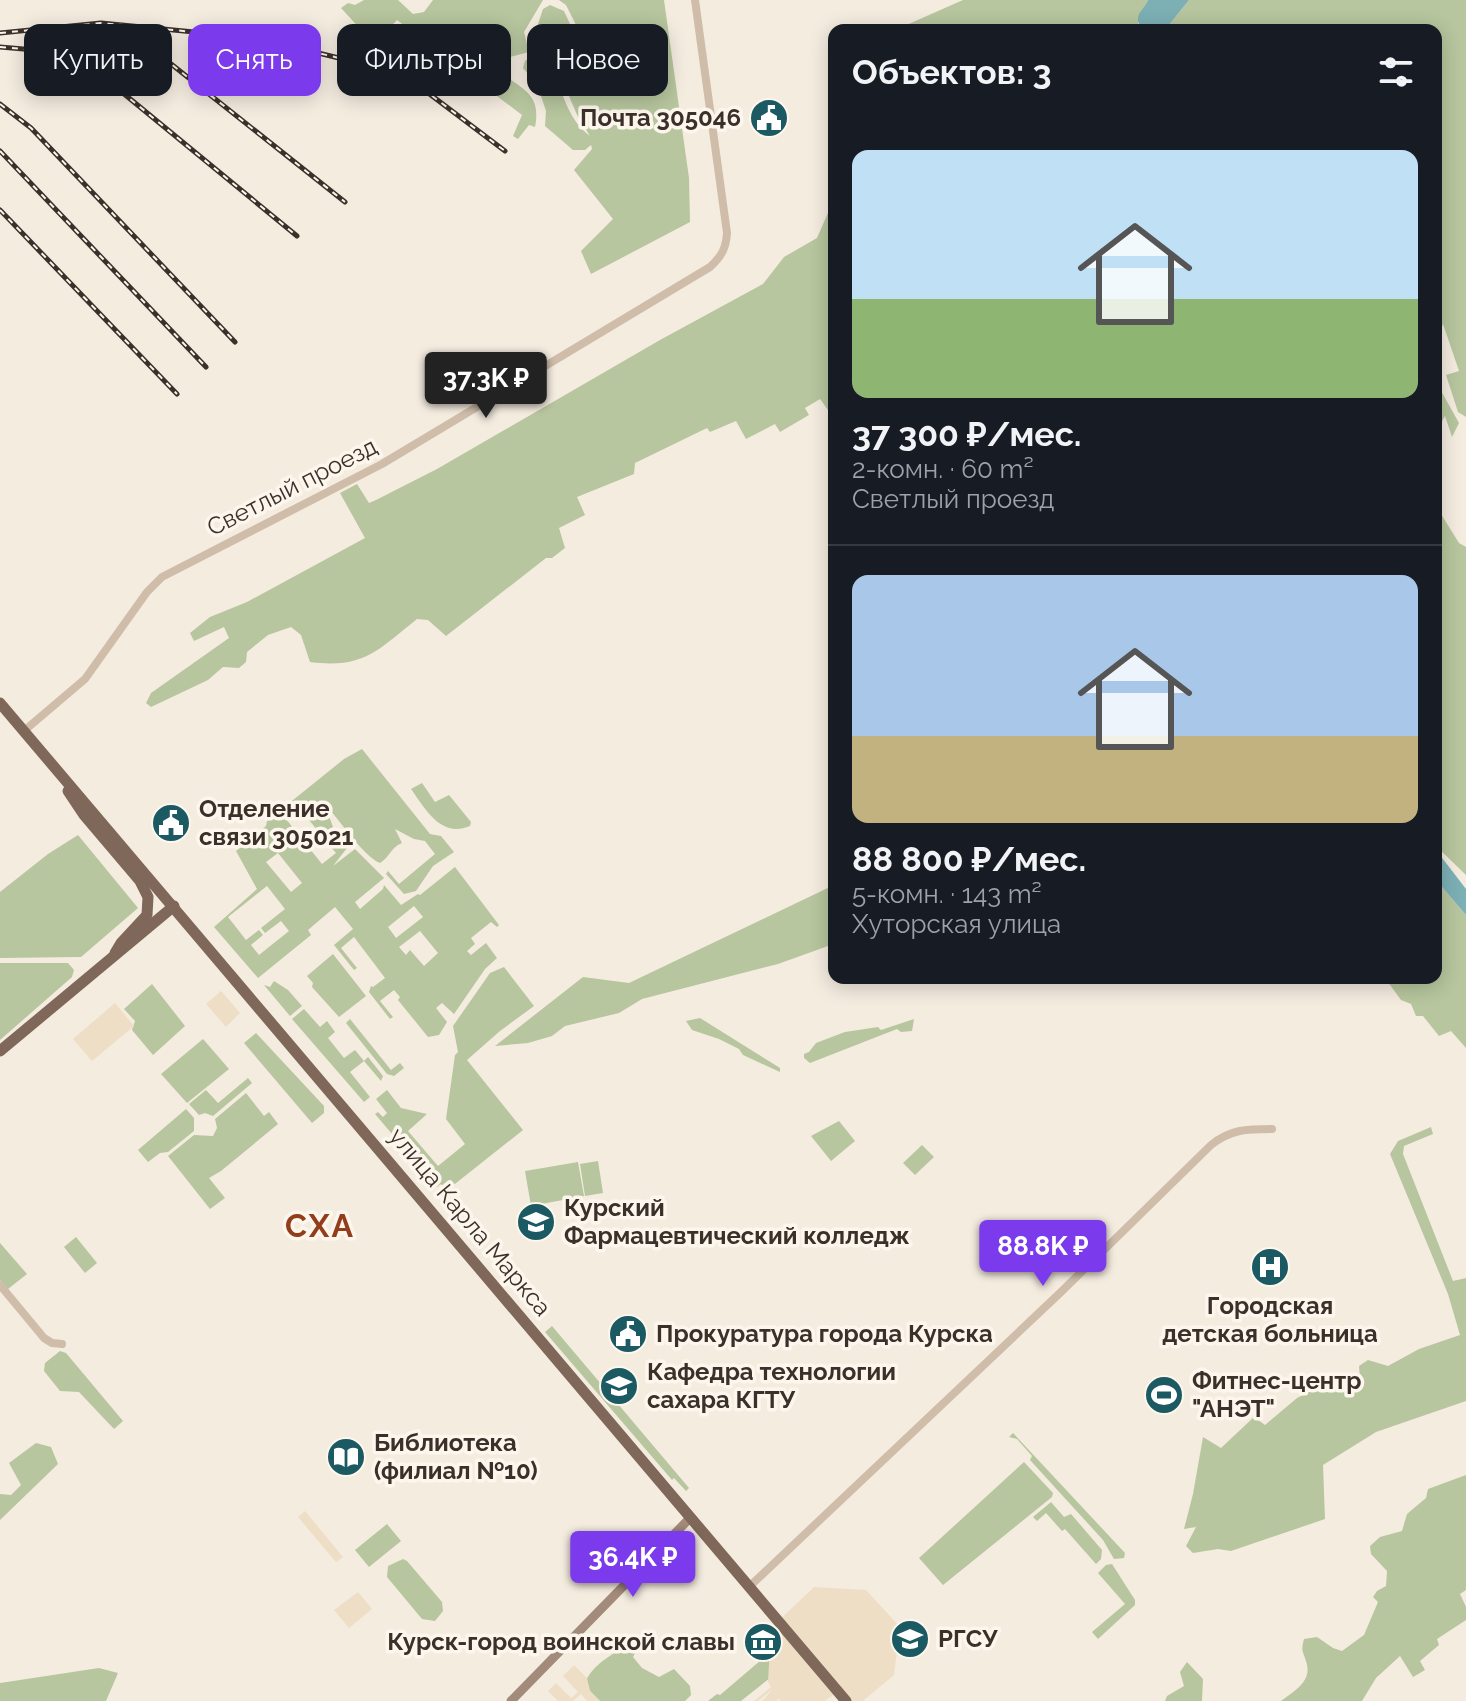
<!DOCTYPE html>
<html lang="ru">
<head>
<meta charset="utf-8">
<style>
  :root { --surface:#171b24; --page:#20242c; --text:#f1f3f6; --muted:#9ea1a6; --line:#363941; --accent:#7c3aed }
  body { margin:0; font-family:Raleway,sans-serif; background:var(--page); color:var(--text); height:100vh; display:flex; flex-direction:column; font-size:30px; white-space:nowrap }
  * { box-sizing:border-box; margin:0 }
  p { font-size:26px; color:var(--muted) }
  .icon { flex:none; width:44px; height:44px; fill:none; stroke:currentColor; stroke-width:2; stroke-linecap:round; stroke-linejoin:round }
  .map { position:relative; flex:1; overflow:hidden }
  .side { position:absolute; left:828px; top:24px; width:614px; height:960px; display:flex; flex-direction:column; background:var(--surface); border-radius:16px; box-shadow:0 4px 20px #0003 }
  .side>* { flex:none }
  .top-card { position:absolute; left:24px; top:24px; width:684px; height:72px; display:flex; gap:16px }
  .price { position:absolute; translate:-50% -68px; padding:0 18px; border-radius:8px; background:var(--accent); color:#fff; font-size:26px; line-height:52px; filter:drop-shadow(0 2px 4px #0008) }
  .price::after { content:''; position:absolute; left:50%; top:48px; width:24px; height:18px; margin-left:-12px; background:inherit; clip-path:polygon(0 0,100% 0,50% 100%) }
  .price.selected { background:#222; color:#fff }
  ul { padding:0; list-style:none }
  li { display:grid; align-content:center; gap:16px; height:424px; padding:0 24px }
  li+li { border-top:2px solid var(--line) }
  li span { display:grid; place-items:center; height:248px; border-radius:16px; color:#555 }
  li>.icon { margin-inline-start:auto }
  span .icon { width:144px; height:144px; fill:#fffc; stroke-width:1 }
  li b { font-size:34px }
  h2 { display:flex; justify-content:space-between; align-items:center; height:96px; padding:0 24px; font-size:34px }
  .pill { padding:0 28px; border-radius:16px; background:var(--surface); box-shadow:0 4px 20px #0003; font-size:28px; line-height:72px }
  .pill.selected { background:var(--accent); color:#fff }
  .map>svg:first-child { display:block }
  .green { fill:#b7c69e; fill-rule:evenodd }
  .plaza { fill:#eedec6 }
  .water { fill:#7cb0b5 }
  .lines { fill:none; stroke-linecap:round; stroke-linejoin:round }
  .tertiary { stroke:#cfbdaa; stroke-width:8 }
  .secondary { stroke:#a38b7b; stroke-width:9 }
  .primary { stroke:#7f685a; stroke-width:11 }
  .rail-casing { stroke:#3c312a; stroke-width:5 }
  .rail { stroke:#fcf6ed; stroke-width:2; stroke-dasharray:6; stroke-linecap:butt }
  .labels { text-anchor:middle; stroke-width:7; stroke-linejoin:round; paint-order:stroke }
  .poi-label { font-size:24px; font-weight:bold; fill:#3c312a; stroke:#fcf6ed; text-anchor:start }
  .street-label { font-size:24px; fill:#3c312a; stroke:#fcf6ed }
  .district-label { font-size:32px; font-weight:bold; letter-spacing:2px; fill:#933e1b; stroke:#fcf6ed }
</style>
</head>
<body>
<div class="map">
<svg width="1466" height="1701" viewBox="0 0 1466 1701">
  <rect width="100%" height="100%" fill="#f5ece0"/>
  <!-- green -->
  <g class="green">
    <path d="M364,0h34l15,14 11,-2 9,-12h110l-19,32 5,20 -23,6 -9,-1 -4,6c20,26 50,24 42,64l-6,-2 -11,14 -5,-3 9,-21 -125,-95 -19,20 -15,-8 -22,-24 7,-5 7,2z"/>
    <path d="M559,0h105l25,178 1,44 -99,52 -10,-23 32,-32 -39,-49 18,-21 -1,-4 -6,5h-12l-28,-24 1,-15 -5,-15 -5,-13 -13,-15 2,-7 7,-6 13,6c19,25 19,56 45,75l-12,-19 -22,-51 5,-11 17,-3 9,-5 -21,-42z"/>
    <polygon points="963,0 1148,0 1138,23 1142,30 895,30"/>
    <polygon points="1189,0 1466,0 1466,417 1458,412 1446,375 1459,371 1443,324 1436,346 1436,30 1165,30"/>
    <polygon points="550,5 564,11 570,24 559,49 548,55 542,51 534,36 543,9"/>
    <path d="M831,206l3,1v201l-6,2 -8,-11 -15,9 4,7 -29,17 -5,-8 -29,15 -10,-18 -26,11 -3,-4 -72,35 -1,11 -57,23 8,18 -26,13 6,20 -13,10h-6l-100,78 -18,-16 -11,-1c-39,31 -53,50 -107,43l-9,-27 -10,-8 -23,8 -21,17 -1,10 -7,6 -16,-1 -15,13 -57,27 -5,-4 5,-10 78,-55 -5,-11 -30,14 -4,-8 20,-16 37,-15 118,-64 -25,-45 17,-9 12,19 7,-3 61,-31 223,-129 103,-56 21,-27 33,-19z"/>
    <polygon points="1436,361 1440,389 1459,423 1452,437 1445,416 1441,423 1436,423"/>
    <polygon points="1436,506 1459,543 1466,547 1466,875 1436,846"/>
    <path d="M362,749l68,85 11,2 13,16 -21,14 -17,25 -12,3 -18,-20 2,-3 11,13 36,-30 -10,-13 -11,-2 -19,-10 7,14c-11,4 -12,14 -22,20 -16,-6 -42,-45 -55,-59l-4,4 8,8 4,11 -7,5 2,11 -29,-35 -13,11 36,45 14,-11 -5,-6 11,-2 5,3 -14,18 22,-17 29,29 -29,24 5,7 23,-20 1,-4 17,20 17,-11 2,1 35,-28 44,58 -2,2 -6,-5 -20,16 4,6 -8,7 4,4 15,-12 11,15 -12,11 -31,45 -12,-11 -6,5 11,14 -8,13 -11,2 -30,-37 2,-3 -6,-7 -14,11 13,16 -3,2 -21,-27 2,-6 2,1 12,-9 -31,-41 -13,11 16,20 -3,2 -20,-25 19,-16 -18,-22 -27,23 3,5 -53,43 -44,-51 43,-38 -21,-38 30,-25 1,-5 77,-62zM278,853l24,30 -11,9 -25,-30zM267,886l18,23 -24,19 4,5 16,-12 8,10 -30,24 -8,-10 12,-10 -4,-5 -13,10 -18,-23zM414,906l9,11 -27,21 -8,-11zM420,931l18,22 -14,13 -14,-16 -4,5 -7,-8z"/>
    <path d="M422,783l13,19 14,-7 22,27 -1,4c-29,12 -44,-16 -59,-37z"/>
    <polygon points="78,835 138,908 81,957 0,958 0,892 48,854"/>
    <polygon points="1436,880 1466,915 1466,1048 1451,1031 1439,1036 1423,1016 1416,1016 1411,1004 1401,1000 1385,978 1436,978"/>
    <polygon points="834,885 834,942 828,946 778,964 642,999 619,1013 565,1026 552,1036 528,1043 495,1046 583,977 629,983"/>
    <polygon points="333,954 366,996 339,1017 312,987 313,983 307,976"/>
    <polygon points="0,963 68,963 74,970 72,977 0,1040"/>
    <polygon points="504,967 534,1006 500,1031 467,1060 523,1130 446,1191 441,1184 437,1187 375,1114 378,1112 383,1117 387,1113 376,1099 387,1090 401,1108 427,1114 408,1131 438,1166 465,1144 446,1119 455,1055 458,1052 453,1026 490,973"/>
    <polygon points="274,981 288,990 302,1006 290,1016 264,985 270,987"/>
    <polygon points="152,984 185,1026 153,1055 132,1030 135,1021 124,1009"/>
    <polygon points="304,1009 320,1027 327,1021 335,1032 328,1038 344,1058 355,1050 364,1061 368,1057 383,1076 381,1081 364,1061 350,1072 370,1097 364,1102 292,1019"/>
    <polygon points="700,1018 780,1068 780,1072 743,1055 739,1049 719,1039 692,1030 686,1021"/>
    <polygon points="350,1019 391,1070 400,1063 404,1068 394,1076 387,1074 346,1023"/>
    <polygon points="914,1019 912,1031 901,1032 897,1029 810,1063 804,1058 804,1054 809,1052 816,1043 845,1032 878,1027 881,1030"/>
    <polygon points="256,1033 324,1106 324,1113 312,1123 244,1043"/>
    <polygon points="203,1039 229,1069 187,1103 161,1074"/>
    <polygon points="248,1078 252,1083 213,1116 205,1113 199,1115 189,1104 206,1090 218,1103"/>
    <polygon points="246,1093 264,1116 269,1112 278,1124 221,1171 209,1178 225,1198 210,1209 168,1156 194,1135 213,1136 217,1128 215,1119"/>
    <polygon points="186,1109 194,1118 194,1131 168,1152 160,1153 148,1162 138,1150"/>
    <polygon points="839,1121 855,1141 831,1161 811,1136"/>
    <polygon points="1431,1127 1433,1134 1404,1146 1403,1154 1453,1281 1466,1278 1466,1401 1376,1432 1323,1465 1325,1519 1231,1551 1218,1549 1193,1553 1186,1546 1196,1527 1184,1529 1193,1494 1203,1437 1221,1448 1254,1417 1265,1425 1297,1398 1347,1373 1356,1386 1360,1380 1359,1366 1368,1360 1388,1366 1419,1349 1460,1335 1448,1294 1390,1154 1398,1141"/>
    <polygon points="922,1145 934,1157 915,1175 903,1163"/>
    <polygon points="598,1161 603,1193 585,1196 580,1164"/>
    <polygon points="578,1162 584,1196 531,1206 525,1171"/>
    <polygon points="76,1237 97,1263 85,1273 64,1247"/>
    <polygon points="0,1243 27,1274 8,1289 0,1280"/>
    <polygon points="552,1326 689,1488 686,1491 674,1478 672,1480 545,1332"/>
    <polygon points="60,1351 66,1353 123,1421 114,1429 79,1392 60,1391 44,1371 45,1363"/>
    <polygon points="1013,1433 1125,1553 1124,1558 1114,1559 1103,1540 1030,1460 1032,1456 1017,1439 1009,1437"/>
    <polygon points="36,1443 51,1447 58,1464 0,1520 0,1494 11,1495 21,1485 9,1463"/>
    <polygon points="1024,1462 1053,1493 1052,1497 943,1585 919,1558"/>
    <path d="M1466,1475v115l-6,4 6,13v13l-29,19 2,6 -19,16 5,9 -12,7 -13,-21 -24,22 -14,23h-81c12,-9 30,-19 26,-36 -3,-14 -7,-11 -3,-26l13,-2 16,11 9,3 22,-16 14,-33 -5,-5 4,-6 9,-5 1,-15 -16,-17 -1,-8 10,-9 22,-6 5,-17 19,-16 2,-9z"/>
    <polygon points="1051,1502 1064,1517 1071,1514 1102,1550 1101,1559 1096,1564 1065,1529 1062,1531 1046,1513 1037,1521 1033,1517"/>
    <polygon points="387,1524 401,1541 369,1567 355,1550"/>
    <polygon points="403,1559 407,1561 442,1602 443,1611 435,1621 422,1619 387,1577 388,1566"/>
    <polygon points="1112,1564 1135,1600 1135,1605 1098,1639 1092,1632 1125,1604 1098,1573 1106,1565"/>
    <path d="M634,1640l5,6 -6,11 9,11 17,9 15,-8 16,17 1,9 -6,6h-85l-10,-10 -4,-10c8,-19 32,-29 48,-41z"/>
    <polygon points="774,1649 775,1674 741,1701 708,1701 717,1694 720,1695"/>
    <polygon points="1187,1662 1203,1679 1202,1701 1165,1701 1167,1696 1184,1686 1180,1672"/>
    <polygon points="99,1668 118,1673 106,1701 0,1701 0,1683"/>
  </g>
  <!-- plaza -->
  <g class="plaza">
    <polygon points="221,991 240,1013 226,1027 206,1004"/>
    <polygon points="115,1003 134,1026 92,1061 73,1039"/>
    <polygon points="305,1511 343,1557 336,1562 298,1517"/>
    <polygon points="814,1587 866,1590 900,1627 894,1675 863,1701 840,1701 833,1695 825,1701 779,1701 780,1698 776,1701 762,1701 773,1689 758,1701 754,1701 771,1687 768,1682 771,1628"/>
    <polygon points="358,1592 372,1609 349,1628 334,1610"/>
    <polygon points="574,1665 587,1678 590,1691 600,1701 587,1701 581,1694 573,1701 558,1701 548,1691 556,1683 571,1698 578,1692 563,1676"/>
  </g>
  <!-- water -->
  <g class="water">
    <path d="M1148,0h41l-24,30h-23c-10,-17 1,-17 6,-30z"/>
    <polygon points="1436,850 1466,889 1466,915 1436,880"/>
  </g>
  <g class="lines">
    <!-- tertiary -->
    <g class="tertiary">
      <path d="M25,730l60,-51 62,-87 15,-15 220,-113 328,-197c12,-11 16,-19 17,-34l-32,-233"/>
      <polyline points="0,1285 44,1338 52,1343 62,1344"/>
      <path d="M749,1587l312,-295 150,-147c20,-16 36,-16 61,-16"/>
    </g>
    <!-- secondary -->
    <polyline class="secondary" points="511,1701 691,1517"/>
    <!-- primary -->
    <g class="primary">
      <polyline points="0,703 846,1701"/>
      <polyline points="68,791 84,815 140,881 148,897 147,915 121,943 115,953"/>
      <polyline points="0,1051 174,906"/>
    </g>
    <!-- rail casing -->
    <g class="rail-casing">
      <g id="rail">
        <polyline points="97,31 139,44 161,56 345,202"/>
        <polyline points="0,33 101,23 194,32 310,51 380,68 411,80 505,151"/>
        <polyline points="0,47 35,50 58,56 101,75 297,236"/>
        <polyline points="0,104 31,128 235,342"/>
        <polyline points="0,151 206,367"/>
        <polyline points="0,210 177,394"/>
      </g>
    </g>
    <!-- rail -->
    <use href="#rail" class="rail"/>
  </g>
  <!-- icons -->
  <defs>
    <g id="civic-disc" transform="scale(2)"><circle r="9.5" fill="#1b5a62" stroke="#fcf6ed"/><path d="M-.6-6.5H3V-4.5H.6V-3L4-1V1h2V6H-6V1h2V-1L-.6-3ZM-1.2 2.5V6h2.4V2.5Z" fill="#fff"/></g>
    <g id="university-disc" transform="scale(2)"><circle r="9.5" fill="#1b5a62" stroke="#fcf6ed"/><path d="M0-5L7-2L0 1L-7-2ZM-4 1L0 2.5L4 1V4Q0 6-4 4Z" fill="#fff"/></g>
    <g id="hospital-disc" transform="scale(2)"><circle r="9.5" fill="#1b5a62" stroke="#fcf6ed"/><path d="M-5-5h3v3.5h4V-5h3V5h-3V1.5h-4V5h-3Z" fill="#fff"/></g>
    <g id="stadium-disc" transform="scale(2)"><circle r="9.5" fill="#1b5a62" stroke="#fcf6ed"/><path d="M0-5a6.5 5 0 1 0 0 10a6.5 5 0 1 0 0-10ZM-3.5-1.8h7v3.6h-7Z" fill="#fff"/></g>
    <g id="library-disc" transform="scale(2)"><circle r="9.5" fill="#1b5a62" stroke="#fcf6ed"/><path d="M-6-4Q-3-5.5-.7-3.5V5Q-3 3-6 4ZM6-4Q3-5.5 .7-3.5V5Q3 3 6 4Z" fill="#fff"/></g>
    <g id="museum-disc" transform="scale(2)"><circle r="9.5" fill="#1b5a62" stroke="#fcf6ed"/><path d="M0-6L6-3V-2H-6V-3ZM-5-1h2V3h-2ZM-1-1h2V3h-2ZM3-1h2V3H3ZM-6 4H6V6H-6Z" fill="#fff"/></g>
  </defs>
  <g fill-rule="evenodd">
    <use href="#civic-disc" x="769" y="118"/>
    <use href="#civic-disc" x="171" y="823"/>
    <use href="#university-disc" x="536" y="1222"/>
    <use href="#hospital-disc" x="1270" y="1267"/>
    <use href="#civic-disc" x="628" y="1334"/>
    <use href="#university-disc" x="619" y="1386"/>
    <use href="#stadium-disc" x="1164" y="1395"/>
    <use href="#library-disc" x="346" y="1457"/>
    <use href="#university-disc" x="910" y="1639"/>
    <use href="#museum-disc" x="763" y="1642"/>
  </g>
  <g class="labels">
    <!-- poi labels -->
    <g class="poi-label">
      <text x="741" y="126" text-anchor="end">Почта 305046</text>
      <text x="199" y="817">Отделение<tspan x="199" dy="28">связи 305021</tspan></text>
      <text x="564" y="1216">Курский<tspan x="564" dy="28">Фармацевтический колледж</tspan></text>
      <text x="1270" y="1314" text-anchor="middle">Городская<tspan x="1270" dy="28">детская больница</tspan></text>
      <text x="656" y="1342">Прокуратура города Курска</text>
      <text x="647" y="1380">Кафедра технологии<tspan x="647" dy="28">сахара КГТУ</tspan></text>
      <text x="1192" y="1389">Фитнес-центр<tspan x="1192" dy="28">"АНЭТ"</tspan></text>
      <text x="374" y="1451">Библиотека<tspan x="374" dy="28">(филиал №10)</tspan></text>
      <text x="938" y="1647">РГСУ</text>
      <text x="735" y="1650" text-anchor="end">Курск-город воинской славы</text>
    </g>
    <!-- street labels -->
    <g class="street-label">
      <text transform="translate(292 487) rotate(-27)" y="8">Светлый проезд</text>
      <text transform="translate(470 1222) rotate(50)" y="8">улица Карла Маркса</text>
    </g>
    <!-- district labels -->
    <g class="district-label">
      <text x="320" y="1237">СХА</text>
    </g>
  </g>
</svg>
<b class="price selected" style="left:486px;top:420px">37.3K ₽</b>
<b class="price" style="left:1043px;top:1288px">88.8K ₽</b>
<b class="price" style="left:633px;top:1599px">36.4K ₽</b>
<div class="top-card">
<a class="pill">Купить</a>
<a class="pill selected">Снять</a>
<a class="pill">Фильтры</a>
<a class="pill">Новое</a>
</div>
<section class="side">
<h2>Объектов: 3<svg class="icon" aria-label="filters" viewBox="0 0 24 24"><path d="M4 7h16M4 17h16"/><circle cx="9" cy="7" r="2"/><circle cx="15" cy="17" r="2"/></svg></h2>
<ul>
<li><span style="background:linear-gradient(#bfe0f5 60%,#8fb573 0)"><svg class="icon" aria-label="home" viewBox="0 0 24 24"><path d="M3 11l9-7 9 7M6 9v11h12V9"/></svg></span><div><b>37 300 ₽/мес.</b><p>2-комн. · 60 m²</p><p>Светлый проезд</p></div></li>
<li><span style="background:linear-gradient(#a9c7e8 65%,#c2b280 0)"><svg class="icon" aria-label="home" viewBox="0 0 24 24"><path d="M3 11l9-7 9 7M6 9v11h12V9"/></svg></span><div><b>88 800 ₽/мес.</b><p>5-комн. · 143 m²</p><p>Хуторская улица</p></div></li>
</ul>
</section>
</div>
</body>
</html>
